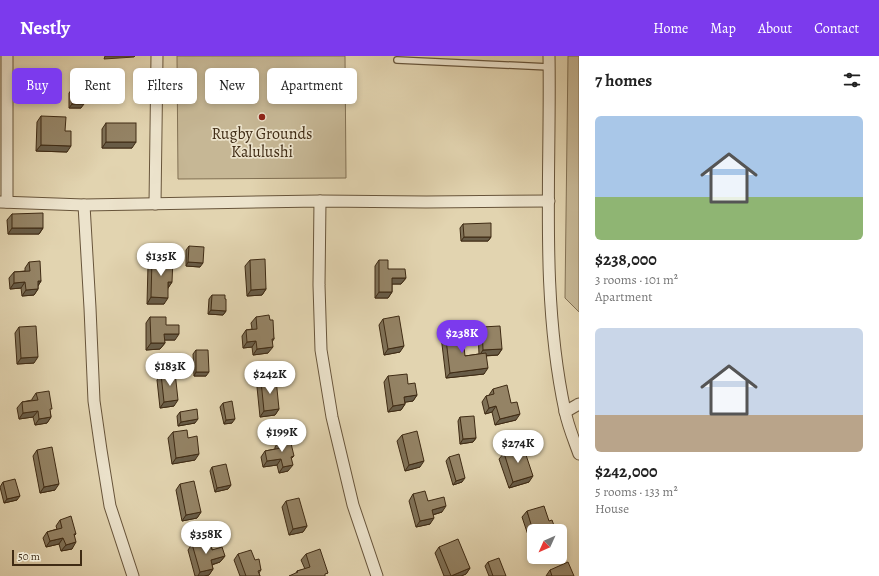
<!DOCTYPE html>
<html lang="en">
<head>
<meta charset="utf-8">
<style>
  :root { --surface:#fff; --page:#f2f2f2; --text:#222; --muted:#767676; --accent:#7c3aed }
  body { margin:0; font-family:Alegreya,serif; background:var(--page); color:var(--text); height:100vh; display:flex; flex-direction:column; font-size:15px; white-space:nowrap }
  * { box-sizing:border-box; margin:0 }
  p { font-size:13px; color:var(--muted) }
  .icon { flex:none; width:22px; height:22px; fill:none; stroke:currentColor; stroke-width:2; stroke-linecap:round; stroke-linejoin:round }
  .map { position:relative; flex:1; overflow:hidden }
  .details { display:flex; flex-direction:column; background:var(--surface); width:300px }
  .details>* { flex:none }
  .top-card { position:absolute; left:12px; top:12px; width:380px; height:36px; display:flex; gap:8px }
  .needle { width:26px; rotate:225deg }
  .fabs { position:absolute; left:527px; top:468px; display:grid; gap:8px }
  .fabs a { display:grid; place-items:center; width:40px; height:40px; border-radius:6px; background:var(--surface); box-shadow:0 2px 6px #0003; font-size:20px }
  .scale { position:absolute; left:12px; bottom:10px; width:70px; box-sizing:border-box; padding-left:4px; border:2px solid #3f2b14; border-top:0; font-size:11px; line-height:14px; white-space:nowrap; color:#3f2b14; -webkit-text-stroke:3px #ece3cc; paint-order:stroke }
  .price { position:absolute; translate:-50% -34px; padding:0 9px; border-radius:14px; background:#fff; color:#222; font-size:13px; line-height:26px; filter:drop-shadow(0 1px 2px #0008) }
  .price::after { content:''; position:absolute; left:50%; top:24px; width:12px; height:9px; margin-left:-6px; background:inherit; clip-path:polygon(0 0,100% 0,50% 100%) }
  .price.on { background:var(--accent); color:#fff }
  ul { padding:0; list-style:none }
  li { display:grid; align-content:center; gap:8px; height:212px; padding:0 16px }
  li span { display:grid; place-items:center; height:124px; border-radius:6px; color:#555 }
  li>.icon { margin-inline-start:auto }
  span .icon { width:72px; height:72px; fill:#fffc; stroke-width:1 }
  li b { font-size:17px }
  h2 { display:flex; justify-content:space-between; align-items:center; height:48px; padding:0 16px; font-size:17px }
  .pill { padding:0 14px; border-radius:6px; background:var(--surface); box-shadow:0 2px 6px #0003; font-size:14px; line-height:36px }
  .pill.on { background:var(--accent); color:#fff }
  header { display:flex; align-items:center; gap:24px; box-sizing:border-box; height:56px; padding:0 20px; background:var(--accent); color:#fff }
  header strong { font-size:19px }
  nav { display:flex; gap:22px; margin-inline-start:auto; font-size:14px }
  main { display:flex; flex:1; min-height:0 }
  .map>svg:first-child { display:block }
  .green { fill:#c6b795; stroke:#827154 }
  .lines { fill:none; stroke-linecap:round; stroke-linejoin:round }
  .lane-casing { stroke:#68553b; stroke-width:8 }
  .street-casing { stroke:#68553b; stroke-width:13 }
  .lane { stroke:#ece3cc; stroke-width:5.5 }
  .street { stroke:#ece3cc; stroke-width:11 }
  .wall { fill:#7f7157; stroke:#3f2b14 }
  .shaded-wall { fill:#685c47; stroke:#3f2b14 }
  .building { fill:#948365; stroke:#3f2b14 }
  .poi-dot { fill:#8f2418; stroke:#ece3cc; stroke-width:1.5 }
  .labels { text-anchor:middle; stroke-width:3.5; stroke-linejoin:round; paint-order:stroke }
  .poi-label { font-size:16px; fill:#3f2b14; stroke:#ece3cc }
</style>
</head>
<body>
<header>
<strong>Nestly</strong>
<nav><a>Home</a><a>Map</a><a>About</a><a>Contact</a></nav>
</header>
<main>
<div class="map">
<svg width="579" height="520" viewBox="0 0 579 520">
  <rect width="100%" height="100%" fill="#e2d4b0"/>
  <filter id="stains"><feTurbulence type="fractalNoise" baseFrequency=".005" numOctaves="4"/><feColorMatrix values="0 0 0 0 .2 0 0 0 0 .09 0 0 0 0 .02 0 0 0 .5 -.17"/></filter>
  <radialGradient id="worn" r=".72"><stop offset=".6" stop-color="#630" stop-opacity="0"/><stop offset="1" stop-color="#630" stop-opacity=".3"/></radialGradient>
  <!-- green -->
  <g class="green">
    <polygon points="177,0 345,0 346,122 178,123"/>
    <polygon points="568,0 579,0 579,256 565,242"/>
  </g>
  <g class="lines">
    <!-- lane casing -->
    <g class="lane-casing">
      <polyline id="lane" points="397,4 549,11"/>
    </g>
    <!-- street casing -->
    <g class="street-casing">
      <g id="street">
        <path d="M549,0c2,118 -9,239 16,355 3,15 9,29 14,43"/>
        <polyline points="320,145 319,229 321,294 332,361 353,449 377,520"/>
        <polyline points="0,146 84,149 320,145 426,146 549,145"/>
        <polyline points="7,146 7,0"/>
        <polyline points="155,148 157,0"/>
        <polyline points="84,149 90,252 94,345 101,394 110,450 133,520"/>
        <polyline points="565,356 579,348"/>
      </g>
    </g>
    <!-- lane -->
    <use href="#lane" class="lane"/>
    <!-- street -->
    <use href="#street" class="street"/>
  </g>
  <!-- wall -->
  <g class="wall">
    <polygon points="72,33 81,52 69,52 69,37"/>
    <polygon points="41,60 65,75 67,96 36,95 37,66"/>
    <polygon points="106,67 132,92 102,92 102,73"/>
    <polygon points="12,158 43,172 39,178 8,178 7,164"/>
    <polygon points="463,168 491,181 488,185 461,185 460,172"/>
    <polygon points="189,190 200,211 186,210 186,194"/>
    <polygon points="152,203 172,226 168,232 164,248 147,248 148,209"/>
    <polygon points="250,204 266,233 262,239 247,240 245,210"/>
    <polygon points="379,204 388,213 406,222 401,228 392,228 392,236 388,242 375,242 375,210"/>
    <polygon points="29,206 41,225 38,230 38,233 34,239 22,240 21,232 10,233 9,222 14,216 25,215 25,212"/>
    <polygon points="212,239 226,255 223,259 208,258 209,243"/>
    <polygon points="150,261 166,269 175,284 164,284 165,287 160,293 146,294 146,267"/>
    <polygon points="256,261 270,264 274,283 272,286 268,297 253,299 252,291 243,292 242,280 246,274 252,273 251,267"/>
    <polygon points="383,263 400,296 384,299 379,269"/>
    <polygon points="19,271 34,307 17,308 15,277"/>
    <polygon points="482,271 502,293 498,299 486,300 484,318 446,322 441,280 445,275 465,300 479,298 478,277"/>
    <polygon points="196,294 206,320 194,320 193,298"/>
    <polygon points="161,318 174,350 160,352 157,324"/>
    <polygon points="388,320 408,328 417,339 413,345 405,346 405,348 401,354 388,356 384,326"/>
    <polygon points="261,325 279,353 275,359 260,361 257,331"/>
    <polygon points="493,333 516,364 495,369 492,356 485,358 482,346 486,340 489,340 489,339"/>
    <polygon points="36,337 50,355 51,361 47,367 35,369 33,361 19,363 17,352 22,346 32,344 32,343"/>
    <polygon points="223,347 232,367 224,368 220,351"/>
    <polygon points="180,356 195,367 178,370 177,360"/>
    <polygon points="460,361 476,382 473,386 460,388 458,365"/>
    <polygon points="173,376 188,382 195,404 172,408 168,382"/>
    <polygon points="402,379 420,411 405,415 397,385"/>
    <polygon points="279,385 294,400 291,403 288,415 279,417 277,409 263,411 261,401 265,395 275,393 275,391"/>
    <polygon points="37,394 55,434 40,437 33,400"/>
    <polygon points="504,397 529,426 509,432 499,403"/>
    <polygon points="449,401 462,426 453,429 446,405"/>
    <polygon points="212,411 231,429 228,433 215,436 210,415"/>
    <polygon points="3,426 17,444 4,447 0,431"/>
    <polygon points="180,428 201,456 197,462 182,465 176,434"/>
    <polygon points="413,438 428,445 442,456 433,459 430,468 416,471 409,445"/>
    <polygon points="286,445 307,470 303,476 289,479 282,451"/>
    <polygon points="527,455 534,475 534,484 530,485 522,461"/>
    <polygon points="60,464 76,478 74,480 72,493 61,495 59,488 46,491 43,482 47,476 57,473 56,470"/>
    <polygon points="192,488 203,488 225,500 220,506 212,509 213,513 209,519 204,520 195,520 188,494"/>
    <polygon points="439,491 470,512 466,518 461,520 444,520 435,497"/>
    <polygon points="238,498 255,504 261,514 259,517 260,520 240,520 234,504"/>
    <polygon points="306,498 328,517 296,517 297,515 305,513 301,504"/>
    <polygon points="488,506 506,520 489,520 485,510"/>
    <polygon points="550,514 574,520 546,520"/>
  </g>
  <!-- shaded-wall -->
  <g class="shaded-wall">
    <polygon points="105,0 135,0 134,1 104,3"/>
    <polygon points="72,48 84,48 81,52 69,52"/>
    <polygon points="106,86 136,86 132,92 102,92"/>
    <polygon points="41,89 71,90 67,96 36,95"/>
    <polygon points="12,172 43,172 39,178 8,178"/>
    <polygon points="464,181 491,181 488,185 461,185"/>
    <polygon points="188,206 203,207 200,211 186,210"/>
    <polygon points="392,222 406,222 401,228 388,228"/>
    <polygon points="38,225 41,225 37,231"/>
    <polygon points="25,226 21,232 10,233 14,227"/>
    <polygon points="168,226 172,226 168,232"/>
    <polygon points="38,233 34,239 22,240 26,234"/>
    <polygon points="266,233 262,239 247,240 251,234"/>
    <polygon points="379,236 392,236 388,242 375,242"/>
    <polygon points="151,241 168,242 164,248 147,248"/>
    <polygon points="211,254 226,255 223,259 208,258"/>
    <polygon points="164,278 179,278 175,284 160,284"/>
    <polygon points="256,285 252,291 243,292 247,286"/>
    <polygon points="151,287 165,287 160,293 146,294"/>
    <polygon points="404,290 400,296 384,299 388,293"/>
    <polygon points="273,291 268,297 253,299 257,293"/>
    <polygon points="502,293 498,299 479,300 483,294"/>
    <polygon points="38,301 34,307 17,308 21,302"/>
    <polygon points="488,312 484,318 446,322 450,317"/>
    <polygon points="196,316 209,316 206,320 194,320"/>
    <polygon points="417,339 413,345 400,347 404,341"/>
    <polygon points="178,344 174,350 160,352 164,346"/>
    <polygon points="405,348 401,354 388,356 393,350"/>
    <polygon points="496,350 492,356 485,358 489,352"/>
    <polygon points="279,353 275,359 260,361 264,355"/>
    <polygon points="38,355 33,361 19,363 23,357"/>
    <polygon points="520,358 516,364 495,369 500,363"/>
    <polygon points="51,361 47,367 35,369 39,363"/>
    <polygon points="198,363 195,367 178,370 181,366"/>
    <polygon points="235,363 232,367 224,368 226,364"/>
    <polygon points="476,382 473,386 460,388 463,383"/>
    <polygon points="199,398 195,404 172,408 176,402"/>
    <polygon points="281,403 277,409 263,411 267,405"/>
    <polygon points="424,405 420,411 405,415 409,409"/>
    <polygon points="293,409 288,415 279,417 283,411"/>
    <polygon points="533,420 529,426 509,432 513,426"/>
    <polygon points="465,422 462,426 453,429 456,425"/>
    <polygon points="59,428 55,434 40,437 44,431"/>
    <polygon points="231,429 228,433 215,436 217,432"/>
    <polygon points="20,440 17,444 4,447 7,443"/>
    <polygon points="446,450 442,456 428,460 432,454"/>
    <polygon points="201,456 197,462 182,465 186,459"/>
    <polygon points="434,462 430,468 416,471 420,465"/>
    <polygon points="307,470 303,476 289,479 293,473"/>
    <polygon points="534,480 534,484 530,485"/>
    <polygon points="63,482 59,488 46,491 50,485"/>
    <polygon points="76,486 72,493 61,495 66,489"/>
    <polygon points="225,500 220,506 207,510 211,504"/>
    <polygon points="470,512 466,518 461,520 451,520"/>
    <polygon points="213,513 209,519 204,520 198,520 200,516"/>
  </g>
  <!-- building -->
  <g class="building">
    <polygon points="72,33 85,34 84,48 72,48"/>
    <polygon points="41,60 66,61 65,75 71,75 71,90 41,89"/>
    <rect x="106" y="67" width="30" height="19"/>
    <polygon points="43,157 43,172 12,172 12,158"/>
    <polygon points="491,167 491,181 464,181 463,168"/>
    <polygon points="189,190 204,191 203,207 188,206"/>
    <polygon points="152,203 173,203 172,226 168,226 168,242 151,241"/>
    <polygon points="265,203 266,233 251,234 250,204"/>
    <polygon points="379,204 388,204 388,213 405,213 406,222 392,222 392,236 379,236"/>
    <polygon points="40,205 41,225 38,225 38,233 26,234 25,226 14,227 14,216 30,215 29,206"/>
    <polygon points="212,239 225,239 225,243 226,243 226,255 211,254"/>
    <polygon points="269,259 270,264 273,264 274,283 272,283 273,291 257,293 256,285 247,286 246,274 257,273 256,261"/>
    <polygon points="399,260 404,290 388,293 383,263"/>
    <polygon points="150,261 166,261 166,269 179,269 179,278 164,278 165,287 151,287"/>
    <polygon points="36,270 38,301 21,302 19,271"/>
    <polygon points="500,270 502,293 483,294 482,271"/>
    <polygon points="462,273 465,300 486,297 488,312 450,317 445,275"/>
    <polygon points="196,294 208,294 209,316 196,316"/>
    <polygon points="175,316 178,344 164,346 161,318"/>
    <polygon points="407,318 408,328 415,327 417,339 404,341 405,348 393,350 388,320"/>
    <polygon points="276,323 279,353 264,355 261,325"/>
    <polygon points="507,329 511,347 517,346 520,358 500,363 496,350 489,352 486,340 494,338 493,333"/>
    <polygon points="49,335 52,353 50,353 51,361 39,363 38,355 23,357 22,346 38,344 36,337"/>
    <polygon points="232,345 235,363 226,364 223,347"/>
    <polygon points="197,353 198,363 181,366 180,356"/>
    <polygon points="474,360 476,382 463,383 460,361"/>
    <polygon points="187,374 188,382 197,380 199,398 176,402 173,376"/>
    <polygon points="417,375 424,405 409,409 402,379"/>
    <polygon points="290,383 294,400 291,401 293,409 283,411 281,403 267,405 265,395 281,392 279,385"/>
    <polygon points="523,390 533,420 513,426 504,397"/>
    <polygon points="52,391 59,428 44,431 37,394"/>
    <polygon points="459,398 465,422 456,425 449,401"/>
    <polygon points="226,408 231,429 217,432 212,411"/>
    <polygon points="15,423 20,440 7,443 3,426"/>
    <polygon points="194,425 201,456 186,459 180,428"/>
    <polygon points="425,435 428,445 444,441 446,450 432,454 434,462 420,465 413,438"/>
    <polygon points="299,442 307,470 293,473 286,445"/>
    <polygon points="544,450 549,465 552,464 556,475 534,475 534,478 527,455"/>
    <polygon points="71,460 76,478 74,478 76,486 66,489 63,482 50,485 47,476 62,472 60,464"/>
    <polygon points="458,483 470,512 451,520 439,491"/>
    <polygon points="202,485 203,488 210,486 212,494 222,491 225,500 211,504 213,513 200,516 192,488"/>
    <polygon points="320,493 328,517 325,518 325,520 289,520 298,516 297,515 310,511 306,498"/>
    <polygon points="251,494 255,504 259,503 261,514 258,515 260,520 246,520 238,498"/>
    <polygon points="499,502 506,520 493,520 488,506"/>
    <polygon points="568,506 574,520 552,520 550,514"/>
  </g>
  <!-- markers -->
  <circle class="poi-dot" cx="262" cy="61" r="4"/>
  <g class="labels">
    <!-- poi labels -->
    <g class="poi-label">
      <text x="262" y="83">Rugby Grounds<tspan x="262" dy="18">Kalulushi</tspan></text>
    </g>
  </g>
  <rect width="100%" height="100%" filter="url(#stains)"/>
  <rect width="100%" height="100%" fill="url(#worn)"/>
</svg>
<div class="fabs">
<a><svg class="needle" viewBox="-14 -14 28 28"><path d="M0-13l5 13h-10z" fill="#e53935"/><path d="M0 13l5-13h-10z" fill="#767676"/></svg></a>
</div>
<div class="scale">50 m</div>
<b class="price" style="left:161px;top:221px">$135K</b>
<b class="price on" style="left:462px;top:298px">$238K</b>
<b class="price" style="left:170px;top:331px">$183K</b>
<b class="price" style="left:270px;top:339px">$242K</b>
<b class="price" style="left:282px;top:397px">$199K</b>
<b class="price" style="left:518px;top:408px">$274K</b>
<b class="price" style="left:206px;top:499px">$358K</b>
<div class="top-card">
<a class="pill on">Buy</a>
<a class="pill">Rent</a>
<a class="pill">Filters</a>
<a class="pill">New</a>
<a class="pill">Apartment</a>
</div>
</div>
<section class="details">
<h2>7 homes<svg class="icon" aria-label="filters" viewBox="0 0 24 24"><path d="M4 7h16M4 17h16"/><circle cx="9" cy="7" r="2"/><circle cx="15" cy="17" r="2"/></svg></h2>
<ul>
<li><span style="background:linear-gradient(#a9c7e8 65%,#8fb573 0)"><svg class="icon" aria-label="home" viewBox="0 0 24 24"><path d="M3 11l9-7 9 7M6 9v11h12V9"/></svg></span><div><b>$238,000</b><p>3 rooms · 101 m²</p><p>Apartment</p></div></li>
<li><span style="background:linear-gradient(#c9d6e8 70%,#b9a48a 0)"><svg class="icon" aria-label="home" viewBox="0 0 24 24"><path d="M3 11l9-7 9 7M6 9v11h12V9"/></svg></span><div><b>$242,000</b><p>5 rooms · 133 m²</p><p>House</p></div></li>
</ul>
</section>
</main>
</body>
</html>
